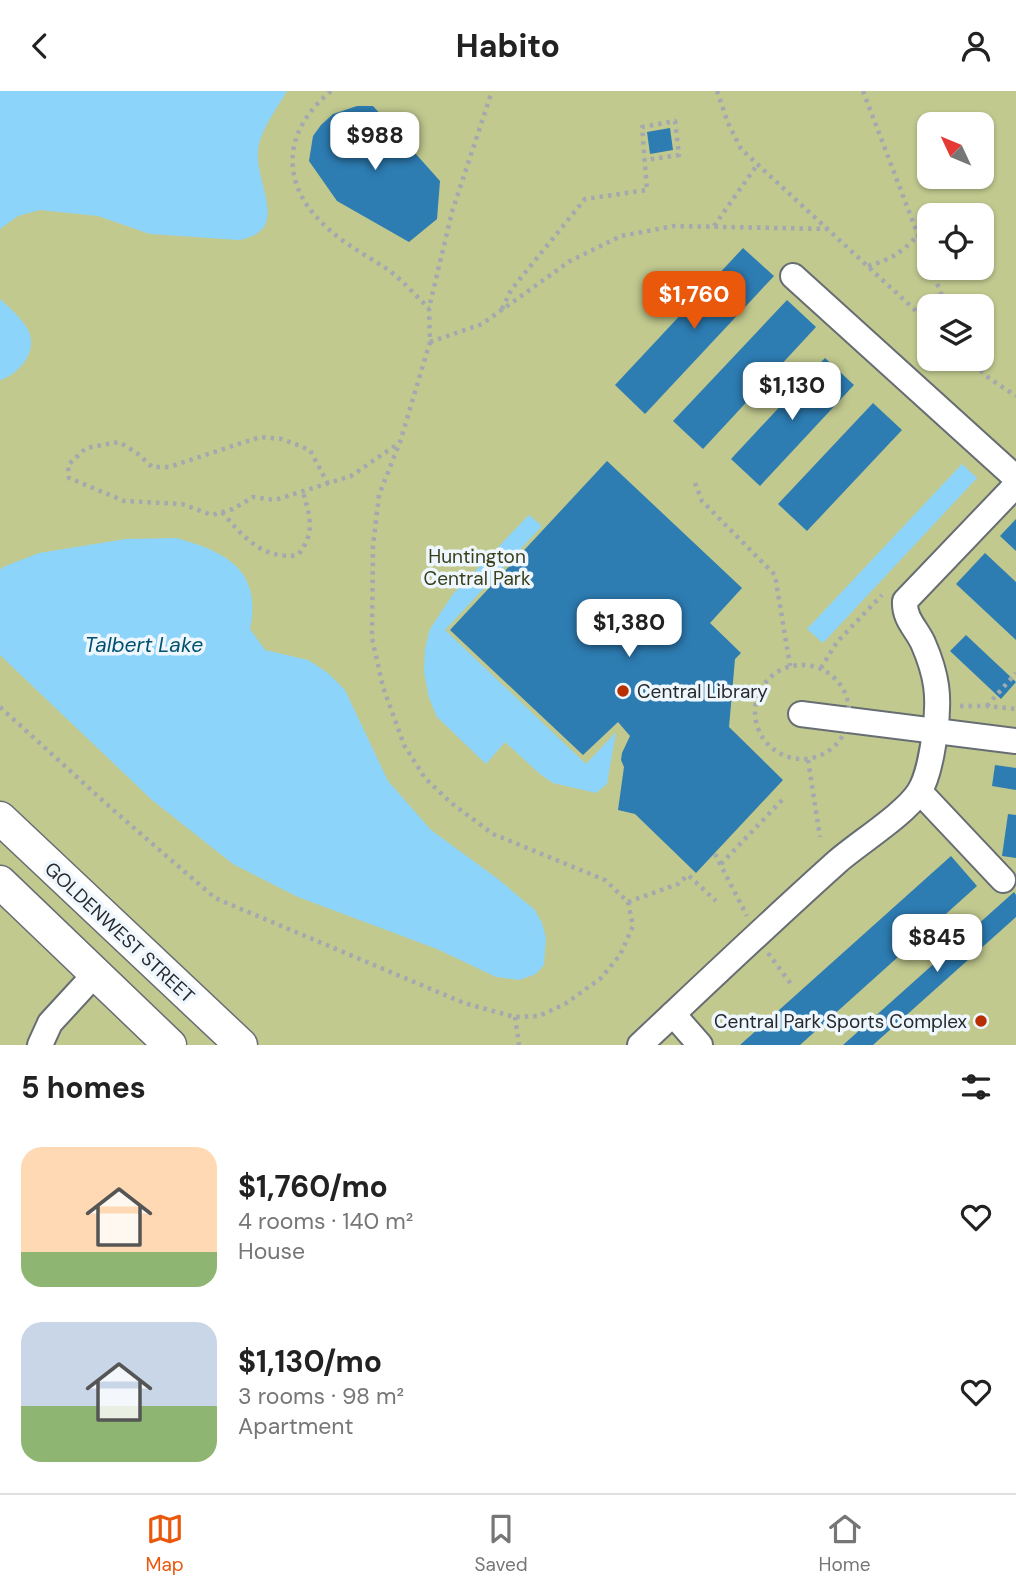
<!DOCTYPE html>
<html lang="en">
<head>
<meta charset="utf-8">
<style>
  :root { --surface:#fff; --page:#f6f6f6; --text:#222; --muted:#767676; --line:#e0e0e0; --accent:#ea580c }
  body { margin:0; font-family:"DM Sans",sans-serif; background:var(--page); color:var(--text); height:100vh; display:flex; flex-direction:column; font-size:26px; white-space:nowrap }
  * { box-sizing:border-box; margin:0 }
  p { font-size:23px; color:var(--muted) }
  .icon { flex:none; width:38px; height:38px; fill:none; stroke:currentColor; stroke-width:2; stroke-linecap:round; stroke-linejoin:round }
  .map { position:relative; height:954px; overflow:hidden }
  .drawer { display:flex; flex-direction:column; background:var(--surface); flex:1 }
  .drawer>* { flex:none }
  .needle { width:46px; rotate:314deg }
  .fabs { position:absolute; left:917px; top:21px; display:grid; gap:14px }
  .fabs a { display:grid; place-items:center; width:77px; height:77px; border-radius:14px; background:var(--surface); box-shadow:0 2px 5px #0004; font-size:35px }
  .price { position:absolute; translate:-50% -60px; padding:0 16px; border-radius:14px; background:#fff; color:#222; font-size:23px; line-height:46px; filter:drop-shadow(0 2px 4px #0008) }
  .price::after { content:''; position:absolute; left:50%; top:42px; width:21px; height:16px; margin-left:-10px; background:inherit; clip-path:polygon(0 0,100% 0,50% 100%) }
  .price.current { background:var(--accent); color:#fff }
  ul { padding:0; list-style:none }
  li { display:flex; align-items:center; gap:21px; height:175px; padding:0 21px }
  li span { display:grid; place-items:center; flex:none; width:196px; height:140px; border-radius:21px; color:#555 }
  li>.icon { margin-inline-start:auto }
  span .icon { width:84px; height:84px; fill:#fffc; stroke-width:1 }
  li b { font-size:30px }
  h2 { display:flex; justify-content:space-between; align-items:center; height:84px; padding:0 21px; font-size:30px }
  header { display:flex; justify-content:space-between; align-items:center; height:91px; padding:0 21px; background:var(--surface); font-size:32px; font-weight:700 }
  .tabs { display:flex; justify-content:space-around; align-items:center; height:98px; border-top:2px solid var(--line); background:var(--surface); font-size:19px; color:var(--muted) }
  .tabs a { display:grid; justify-items:center; gap:4px }
  .tabs .current { color:var(--accent) }
  .map>svg:first-child { display:block }
  .green { fill:#c1c98f; fill-rule:evenodd }
  .water { fill:#8dd4fb }
  .building { fill:#2d7cb2 }
  .lines { fill:none; stroke-linecap:round; stroke-linejoin:round }
  .minor-casing { stroke:#666d73; stroke-width:28 }
  .major-casing { stroke:#666d73; stroke-width:35 }
  .path { stroke:#a3a9af; stroke-width:4.5; stroke-dasharray:3.5 5; stroke-linecap:butt }
  .minor { stroke:#fff; stroke-width:24 }
  .major { stroke:#fff; stroke-width:32 }
  .poi-dot { fill:#b92f04; stroke:#eff7fe; stroke-width:2.5 }
  .labels { text-anchor:middle; stroke-width:7; stroke-linejoin:round; paint-order:stroke }
  .park-label { font-size:19px; fill:#3a3f1a; stroke:#eff7fe }
  .poi-label { font-size:19px; fill:#272a2d; stroke:#eff7fe; text-anchor:start }
  .street-label { font-size:19px; fill:#272a2d; stroke:#eff7fe }
  .water-label { font-size:21px; font-style:italic; fill:#005070; stroke:#eff7fe }
</style>
</head>
<body>
<header><svg class="icon" aria-label="back" viewBox="0 0 24 24"><path d="M15 5l-7 7 7 7"/></svg>Habito<svg class="icon" aria-label="person" viewBox="0 0 24 24"><circle cx="12" cy="8" r="4"/><path d="M4 21q1-7 8-7t8 7"/></svg></header>
<div class="map">
<svg width="1016" height="954" viewBox="0 0 1016 954">
  <rect width="100%" height="100%" fill="#eff7fe"/>
  <!-- green -->
  <path class="green" d="M0,0h1016v954h-1016zM929,33h53v53h-53zM929,124h53v53h-53zM929,215h53v53h-53z"/>
  <!-- water -->
  <g class="water">
    <path d="M0,0h287c-9,16 -23,34 -28,53 -9,36 36,86 -20,96l-89,-6 -52,-18 -58,-6 -22,6 -18,13z"/>
    <path d="M0,208c10,9 20,18 27,29 13,21 -7,46 -27,52z"/>
    <polygon points="962,373 977,387 823,552 807,538"/>
    <polygon points="529,424 542,435 445,539 586,673 616,641 607,693 596,702 553,692 540,683 505,651 486,673 437,626 429,607 424,581 425,558 430,538 453,503"/>
    <path d="M176,447c51,14 86,32 74,91l15,21 43,10 20,13 17,17 43,91 43,49 67,49 37,31 7,13 4,15 -2,27 -8,9 -17,6 -23,-3 -59,-28 -139,-52 -65,-33 -81,-64 -152,-145v-85l3,-3 36,-14 87,-14z"/>
  </g>
  <!-- building -->
  <g class="building">
    <polygon points="357,15 373,15 440,90 437,128 409,151 337,110 309,70 313,45 321,34 333,23"/>
    <polygon points="670,37 673,59 650,63 647,41"/>
    <polygon points="743,157 774,185 645,323 615,294"/>
    <polygon points="787,209 816,236 703,358 673,330"/>
    <polygon points="825,267 854,294 760,395 731,368"/>
    <polygon points="873,312 902,339 807,440 778,413"/>
    <polygon points="607,370 742,497 710,532 741,562 735,568 729,636 783,689 696,782 635,723 618,719 624,676 621,669 622,662 630,645 618,631 583,664 450,539"/>
    <polygon points="1016,428 1016,460 1000,445"/>
    <polygon points="985,462 1016,491 1016,549 956,493"/>
    <polygon points="966,544 1016,591 1001,608 950,560"/>
    <polygon points="995,674 1016,677 1016,699 992,695"/>
    <polygon points="1008,723 1016,724 1016,767 1002,765"/>
    <polygon points="951,765 977,795 800,954 740,954"/>
    <polygon points="1014,801 1016,804 1016,826 873,954 843,954"/>
  </g>
  <g class="lines">
    <!-- minor casing -->
    <g class="minor-casing">
      <g id="minor">
        <polyline points="793,185 1016,387"/>
        <polyline points="801,623 1016,650"/>
        <polyline points="920,701 1003,789"/>
        <polyline points="673,923 700,954"/>
        <polyline points="40,954 50,932 96,882"/>
        <path d="M640,954c66,-62 131,-124 198,-184 22,-19 67,-47 81,-69 9,-14 14,-44 16,-61 5,-34 2,-56 -12,-88 -7,-15 -19,-24 -18,-42l111,-116"/>
      </g>
    </g>
    <!-- major casing -->
    <g class="major-casing">
      <g id="major">
        <polyline points="0,727 241,954"/>
        <polyline points="0,791 170,954"/>
      </g>
    </g>
    <!-- path -->
    <g class="path">
      <path d="M331,0c-52,43 -51,98 1,141 17,15 39,26 58,39 14,11 26,25 39,37"/>
      <polyline points="717,0 728,32 741,58 929,232"/>
      <polyline points="863,0 929,173"/>
      <polyline points="714,135 757,74"/>
      <path d="M868,175c24,-7 33,-13 50,-31"/>
      <polyline points="931,177 946,215"/>
      <polyline points="502,218 511,199 585,108 647,99 642,36 675,30 679,64 645,69"/>
      <polyline points="430,251 482,233 570,170 621,145 674,135 828,138"/>
      <polyline points="968,268 989,287 1016,305"/>
      <polyline points="695,392 702,410 775,484 790,575"/>
      <polyline points="328,393 310,359 282,348 260,346 169,376 152,376 137,362 119,351 86,357 68,374 69,387 124,410 182,413 212,424 233,418 253,406 275,409 351,385 399,352"/>
      <path d="M222,421c21,25 41,48 76,43 18,-24 12,-37 5,-63"/>
      <circle cx="802" cy="621" r="47"/>
      <polyline points="821,577 837,551 882,504"/>
      <polyline points="960,615 987,615 1016,618"/>
      <polyline points="987,615 1016,582"/>
      <polyline points="0,616 111,717 215,807 464,912 515,926 539,925 565,913 601,887 620,864 633,835 628,811 605,789 493,743 450,711 425,687 404,654 383,596 372,547 373,455 379,404 400,351 430,251 429,217 452,121 492,0"/>
      <polyline points="808,669 820,746"/>
      <polyline points="715,763 747,825"/>
      <polyline points="721,773 784,707"/>
      <polyline points="628,811 678,793 688,784 716,810"/>
      <polyline points="768,862 791,893"/>
      <polyline points="515,926 519,954"/>
    </g>
    <!-- minor -->
    <use href="#minor" class="minor"/>
    <!-- major -->
    <use href="#major" class="major"/>
  </g>
  <!-- markers -->
  <g class="poi-dot">
    <circle cx="623" cy="600" r="7"/>
    <circle cx="981" cy="930" r="7"/>
  </g>
  <g class="labels">
    <!-- park labels -->
    <g class="park-label">
      <text x="477" y="472">Huntington<tspan x="477" dy="22">Central Park</tspan></text>
    </g>
    <!-- poi labels -->
    <g class="poi-label">
      <text x="637" y="607">Central Library</text>
      <text x="967" y="937" text-anchor="end">Central Park Sports Complex</text>
    </g>
    <!-- street labels -->
    <g class="street-label">
      <text transform="translate(120 841) rotate(43)" y="7">GOLDENWEST STREET</text>
    </g>
    <!-- water labels -->
    <g class="water-label">
      <text x="144" y="561">Talbert Lake</text>
    </g>
  </g>
</svg>
<div class="fabs">
<a><svg class="needle" viewBox="-14 -14 28 28"><path d="M0-13l5 13h-10z" fill="#e53935"/><path d="M0 13l5-13h-10z" fill="#767676"/></svg></a>
<a><svg class="icon" aria-label="locate" viewBox="0 0 24 24"><circle cx="12" cy="12" r="6"/><path d="M12 2v4M12 18v4M2 12h4M18 12h4"/></svg></a>
<a><svg class="icon" aria-label="layers" viewBox="0 0 24 24"><path d="M12 4l9 5-9 5-9-5zM3 14l9 5 9-5"/></svg></a>
</div>
<b class="price" style="left:375px;top:81px">$988</b>
<b class="price current" style="left:694px;top:240px">$1,760</b>
<b class="price" style="left:792px;top:331px">$1,130</b>
<b class="price" style="left:629px;top:568px">$1,380</b>
<b class="price" style="left:937px;top:883px">$845</b>
</div>
<section class="drawer">
<h2>5 homes<svg class="icon" aria-label="filters" viewBox="0 0 24 24"><path d="M4 7h16M4 17h16"/><circle cx="9" cy="7" r="2"/><circle cx="15" cy="17" r="2"/></svg></h2>
<ul>
<li><span style="background:linear-gradient(#ffd9b3 75%,#8fb573 0)"><svg class="icon" aria-label="home" viewBox="0 0 24 24"><path d="M3 11l9-7 9 7M6 9v11h12V9"/></svg></span><div><b>$1,760/mo</b><p>4 rooms · 140 m²</p><p>House</p></div><svg class="icon" aria-label="heart" viewBox="0 0 24 24"><path d="M12 20l-8-8c-3-5 5-10 8-4 3-6 11-1 8 4z"/></svg></li>
<li><span style="background:linear-gradient(#c9d6e8 60%,#8fb573 0)"><svg class="icon" aria-label="home" viewBox="0 0 24 24"><path d="M3 11l9-7 9 7M6 9v11h12V9"/></svg></span><div><b>$1,130/mo</b><p>3 rooms · 98 m²</p><p>Apartment</p></div><svg class="icon" aria-label="heart" viewBox="0 0 24 24"><path d="M12 20l-8-8c-3-5 5-10 8-4 3-6 11-1 8 4z"/></svg></li>
</ul>
</section>
<nav class="tabs">
<a class="current"><svg class="icon" aria-label="map" viewBox="0 0 24 24"><path d="M3 6l6-2 6 2 6-2v14l-6 2-6-2-6 2zM9 4v14M15 6v14"/></svg>Map</a>
<a><svg class="icon" aria-label="saved" viewBox="0 0 24 24"><path d="M7 4h10v16l-5-4-5 4z"/></svg>Saved</a>
<a><svg class="icon" aria-label="home" viewBox="0 0 24 24"><path d="M3 11l9-7 9 7M6 9v11h12V9"/></svg>Home</a>
</nav>
</body>
</html>
